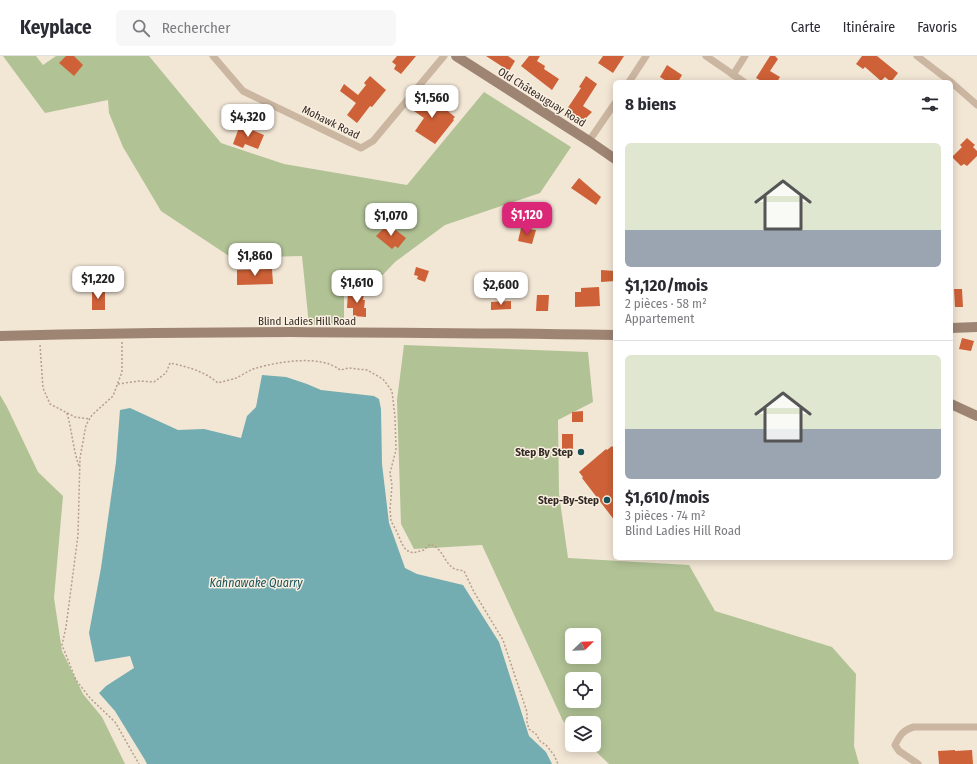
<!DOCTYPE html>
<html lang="fr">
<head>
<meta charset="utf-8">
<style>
  :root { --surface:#fff; --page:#f7f7f7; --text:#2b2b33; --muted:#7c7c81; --line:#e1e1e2; --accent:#db2777 }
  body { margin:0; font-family:"Fira Sans Condensed",sans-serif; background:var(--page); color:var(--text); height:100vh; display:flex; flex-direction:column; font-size:15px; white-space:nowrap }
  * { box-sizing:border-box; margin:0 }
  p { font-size:13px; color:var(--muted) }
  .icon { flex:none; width:22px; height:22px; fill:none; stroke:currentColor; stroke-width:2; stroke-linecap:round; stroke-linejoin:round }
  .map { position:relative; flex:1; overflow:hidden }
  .drawer { position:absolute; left:613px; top:24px; width:340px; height:480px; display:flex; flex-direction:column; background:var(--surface); border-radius:6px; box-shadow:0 2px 10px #0003 }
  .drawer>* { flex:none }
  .needle { width:26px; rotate:67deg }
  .tools { position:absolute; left:565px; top:572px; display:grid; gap:8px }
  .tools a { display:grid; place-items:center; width:36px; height:36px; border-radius:6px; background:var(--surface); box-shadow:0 2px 10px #0003; font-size:20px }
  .price { position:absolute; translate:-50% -34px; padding:0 9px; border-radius:8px; background:#fff; color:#222; font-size:13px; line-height:26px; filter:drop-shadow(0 1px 2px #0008) }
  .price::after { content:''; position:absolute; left:50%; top:24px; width:12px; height:9px; margin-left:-6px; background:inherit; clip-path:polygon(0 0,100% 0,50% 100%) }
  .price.selected { background:var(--accent); color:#fff }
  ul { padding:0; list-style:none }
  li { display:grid; align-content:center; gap:8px; height:212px; padding:0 12px }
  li+li { border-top:1px solid var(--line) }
  li span { display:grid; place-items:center; height:124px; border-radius:6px; color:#555 }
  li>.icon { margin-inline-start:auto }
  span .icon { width:72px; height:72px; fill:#fffc; stroke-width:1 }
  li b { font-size:17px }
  h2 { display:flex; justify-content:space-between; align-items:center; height:48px; padding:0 12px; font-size:17px }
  header { display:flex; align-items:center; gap:24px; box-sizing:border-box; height:56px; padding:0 20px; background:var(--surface); border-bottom:1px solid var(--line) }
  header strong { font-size:19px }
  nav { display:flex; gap:22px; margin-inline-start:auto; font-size:14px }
  .search { width:280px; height:36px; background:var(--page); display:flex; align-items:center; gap:10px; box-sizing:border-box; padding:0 14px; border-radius:6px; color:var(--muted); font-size:15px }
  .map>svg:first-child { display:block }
  .green { fill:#b1c295; fill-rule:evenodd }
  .water { fill:#73acb1 }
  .building { fill:#ce6137 }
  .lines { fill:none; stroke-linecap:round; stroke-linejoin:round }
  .path { stroke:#b69f8b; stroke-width:1.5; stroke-dasharray:2 2; stroke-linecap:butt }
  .street { stroke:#cbb6a1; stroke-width:7 }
  .secondary { stroke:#9e8473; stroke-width:10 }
  .poi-dot { fill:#185158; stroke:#faf0e2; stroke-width:1.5 }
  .labels { text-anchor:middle; stroke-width:3; stroke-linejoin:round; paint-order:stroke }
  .street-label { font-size:11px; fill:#342a24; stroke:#faf0e2 }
  .poi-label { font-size:11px; font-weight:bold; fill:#342a24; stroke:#faf0e2; text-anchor:end }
  .water-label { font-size:12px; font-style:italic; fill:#185158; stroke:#faf0e2 }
</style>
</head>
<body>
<header>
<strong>Keyplace</strong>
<div class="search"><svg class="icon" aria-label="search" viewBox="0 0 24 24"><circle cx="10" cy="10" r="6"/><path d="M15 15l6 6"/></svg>Rechercher</div>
<nav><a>Carte</a><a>Itinéraire</a><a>Favoris</a></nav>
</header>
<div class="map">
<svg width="977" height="708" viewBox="0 0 977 708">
  <rect width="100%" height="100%" fill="#f2e6d5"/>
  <!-- green -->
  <g class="green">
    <polygon points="3,0 36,0 43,9 56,0 149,0 221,87 284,108 407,129 484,36 571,91 540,137 445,169 395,206 377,225 344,224 344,268 309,269 302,200 232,202 161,155 123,91 109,57 108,44 45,57"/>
    <path d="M404,289l184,7 5,50 -35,18 1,74 9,64 121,7 26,46 117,36 24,27 -2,72 5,18h-250l-20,-19h5v-22h-22v7l-9,-9 -81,-176 -68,4 -13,-25 -4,-124zM572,579h22v22h-22zM572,623h22v22h-22z"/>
    <polygon points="0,339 7,351 38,416 63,440 54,542 62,595 83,638 102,661 125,708 0,708"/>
  </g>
  <!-- water -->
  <polygon class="water" points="262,319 286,321 307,328 321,334 374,340 379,343 381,353 382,408 389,467 405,512 417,518 463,529 499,586 529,680 546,696 552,708 147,708 145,704 115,655 99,637 106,630 134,612 130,600 95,606 89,577 101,512 116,406 120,354 130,352 178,374 204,373 241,382 247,360 256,351"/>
  <!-- building -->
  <g class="building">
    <polygon points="66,0 74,0 83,9 74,20 59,7"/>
    <polygon points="397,0 416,0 401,18 394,13 396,9 392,6"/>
    <polygon points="486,0 508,0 515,5 509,15"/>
    <polygon points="529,0 540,0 537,5 545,10 544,13 559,23 552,34 521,10"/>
    <polygon points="603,0 624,0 613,17 598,7"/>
    <polygon points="770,0 775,0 778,3 770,15 780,21 777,26 763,26 756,22"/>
    <polygon points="862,0 877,0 898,17 891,26 885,21 881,25 865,11 863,13 856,8"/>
    <polygon points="667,9 682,19 678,26 668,26 660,21"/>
    <polygon points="370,20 386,34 372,51 370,50 357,67 347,59 356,47 340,35 344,28 358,39 366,29 364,27"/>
    <polygon points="586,20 597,28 583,50 592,56 583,65 567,53 581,32 579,31"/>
    <polygon points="421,38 437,49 438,47 455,61 453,63 454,64 435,88 415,75 424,62 411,53"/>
    <polygon points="240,69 264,79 258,93 245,88 243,92 233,88"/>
    <polygon points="967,82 975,89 973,91 977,95 977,100 967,110 964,108 961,110 952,101 962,91 960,89"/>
    <polygon points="579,122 601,141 596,149 571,132"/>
    <polygon points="388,168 406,182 398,192 395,190 392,193 376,180"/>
    <polygon points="521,172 536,174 532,188 518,185"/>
    <polygon points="416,211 429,215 425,226 417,223 418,220 414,219"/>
    <polygon points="272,213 273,228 237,229 237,214"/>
    <polygon points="601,214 615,215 615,225 601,226"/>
    <polygon points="599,231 600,250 575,251 575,236 581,236 581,232"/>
    <polygon points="954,233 962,233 963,251 955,251"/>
    <rect x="92" y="235" width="13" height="19"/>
    <polygon points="350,235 364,237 363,244 365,244 364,252 366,252 366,261 353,260 353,252 347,252 348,236"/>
    <polygon points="537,239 549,239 548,255 536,255"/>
    <polygon points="511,245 511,253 491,254 491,246"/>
    <polygon points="962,282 974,285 971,295 959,293"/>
    <polygon points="583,355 583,366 572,366 572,356"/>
    <rect x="562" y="378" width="11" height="17"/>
    <polygon points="612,390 615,394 615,465 582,422 583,421 579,416 606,393 607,394"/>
    <polygon points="955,694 955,695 972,694 973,708 939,708 938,695"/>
  </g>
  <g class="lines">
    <!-- path -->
    <g class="path">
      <polyline points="122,286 122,316 113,340 92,359 86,369 80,402 78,479 66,571 62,589 76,624 90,642 115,666 139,708"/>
      <polyline points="40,289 43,332 50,348 75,361 90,363"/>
      <path d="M118,328l21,-3 15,1 12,-9 4,-10c18,4 34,8 48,20 6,-2 13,-3 18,-5 7,-3 13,-8 20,-10 22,-6 65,-14 84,2l9,-2 18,2 16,9 9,12 3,26 1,33 -6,23 2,12 -2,24 1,12 6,11 5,12 4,6 7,3 11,-3 6,-6c14,5 14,20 25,25 3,1 6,1 9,2l10,21 29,48 24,72v10l2,7 7,5 4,7 6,4 8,10 4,9"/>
      <path d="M67,357c5,18 6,36 12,53"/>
    </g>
    <!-- street -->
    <g class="street">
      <polyline points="213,0 243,35 361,92 373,85 444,0"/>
      <polyline points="706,0 744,26"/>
      <polyline points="917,0 951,26"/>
      <polyline points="733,19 745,0"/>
      <polyline points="629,26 646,0"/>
      <polyline points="951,26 977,49"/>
      <polyline points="589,85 615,47"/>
      <path d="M918,708l-19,-13 -4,-6c5,-10 8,-15 19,-18h63"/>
    </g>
    <!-- secondary -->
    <g class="secondary">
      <polyline points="456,0 589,85 615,103"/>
      <polyline points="951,272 977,271"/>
      <path d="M0,280c205,-6 410,-4 615,-1"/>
      <polyline points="951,348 977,360"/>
    </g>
  </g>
  <!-- markers -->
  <g class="poi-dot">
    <circle cx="581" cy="396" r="4"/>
    <circle cx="607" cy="444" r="4"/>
  </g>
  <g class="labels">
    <!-- street labels -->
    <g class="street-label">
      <text transform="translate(542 41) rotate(32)" y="4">Old Châteauguay Road</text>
      <text transform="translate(331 66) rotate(26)" y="4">Mohawk Road</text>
      <text x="307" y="269">Blind Ladies Hill Road</text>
    </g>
    <!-- poi labels -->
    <g class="poi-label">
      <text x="573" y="400">Step By Step</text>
      <text x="599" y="448">Step-By-Step</text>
    </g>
    <!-- water labels -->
    <g class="water-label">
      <text x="256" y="531">Kahnawake Quarry</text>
    </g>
  </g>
</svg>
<div class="tools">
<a><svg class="needle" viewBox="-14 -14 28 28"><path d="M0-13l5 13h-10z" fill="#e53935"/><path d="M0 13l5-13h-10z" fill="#7c7c81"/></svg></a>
<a><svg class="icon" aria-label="locate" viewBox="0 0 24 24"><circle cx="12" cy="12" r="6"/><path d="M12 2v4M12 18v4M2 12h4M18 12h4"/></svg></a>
<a><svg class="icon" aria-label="layers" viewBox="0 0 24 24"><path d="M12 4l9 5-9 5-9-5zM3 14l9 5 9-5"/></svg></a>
</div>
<b class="price" style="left:432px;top:63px">$1,560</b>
<b class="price" style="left:248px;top:82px">$4,320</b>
<b class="price selected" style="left:527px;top:180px">$1,120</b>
<b class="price" style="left:391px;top:181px">$1,070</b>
<b class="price" style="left:255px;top:221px">$1,860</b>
<b class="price" style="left:98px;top:244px">$1,220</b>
<b class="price" style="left:357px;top:248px">$1,610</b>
<b class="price" style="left:501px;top:250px">$2,600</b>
<section class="drawer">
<h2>8 biens<svg class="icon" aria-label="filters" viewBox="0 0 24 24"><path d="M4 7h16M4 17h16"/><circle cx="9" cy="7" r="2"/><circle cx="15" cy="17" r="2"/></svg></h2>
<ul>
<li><span style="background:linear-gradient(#dfe7d0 70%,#9aa5b1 0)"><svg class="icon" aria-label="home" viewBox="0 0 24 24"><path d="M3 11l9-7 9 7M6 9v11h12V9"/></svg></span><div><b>$1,120/mois</b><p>2 pièces · 58 m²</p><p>Appartement</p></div></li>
<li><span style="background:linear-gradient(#dfe7d0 60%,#9aa5b1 0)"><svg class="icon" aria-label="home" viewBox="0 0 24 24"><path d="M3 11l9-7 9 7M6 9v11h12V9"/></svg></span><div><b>$1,610/mois</b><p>3 pièces · 74 m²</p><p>Blind Ladies Hill Road</p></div></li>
</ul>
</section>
</div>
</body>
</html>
